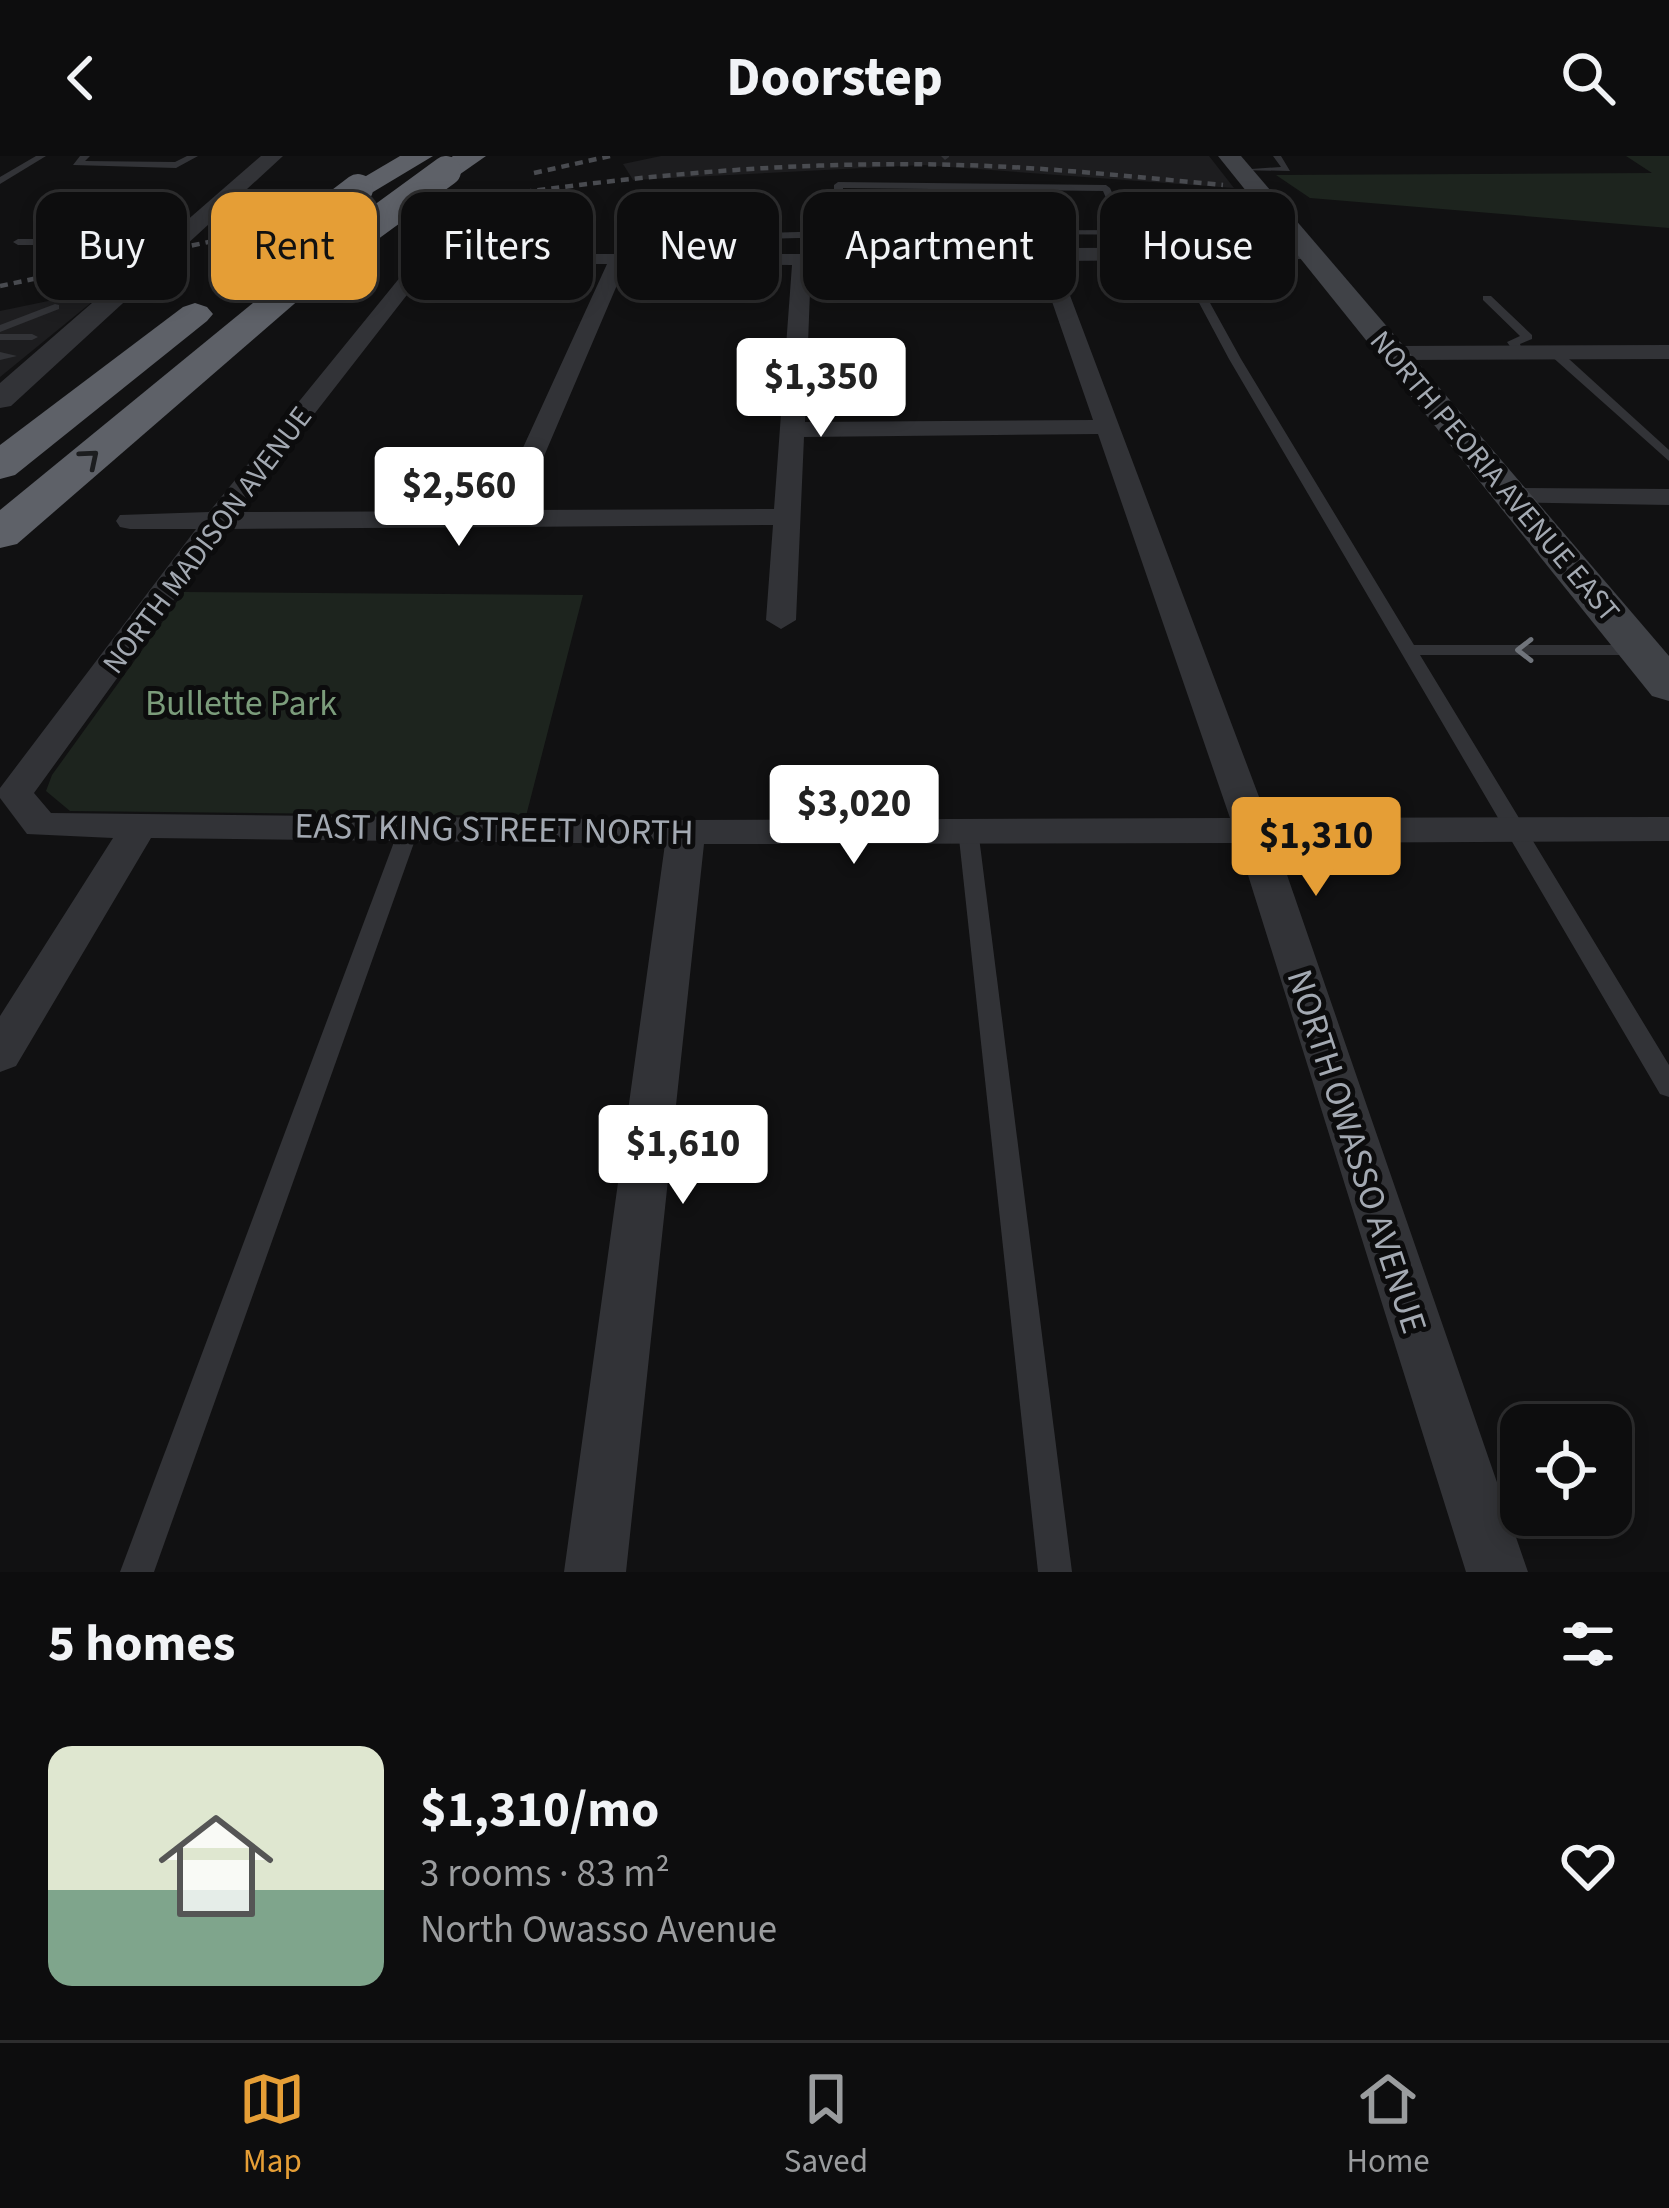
<!DOCTYPE html>
<html lang="en">
<head>
<meta charset="utf-8">
<style>
  :root { --surface:#0d0d0e; --page:#161617; --text:#f1f3f6; --muted:#9a9c9e; --line:#2d2d2e; --accent:#e59e36 }
  body { margin:0; font-family:"Source Sans 3",sans-serif; background:var(--page); color:var(--text); height:100vh; display:flex; flex-direction:column; font-size:45px; white-space:nowrap }
  * { box-sizing:border-box; margin:0 }
  p { font-size:39px; color:var(--muted) }
  .icon { flex:none; width:66px; height:66px; fill:none; stroke:currentColor; stroke-width:2; stroke-linecap:round; stroke-linejoin:round }
  .map { position:relative; height:1416px; overflow:hidden }
  .panel { display:flex; flex-direction:column; background:var(--surface); flex:1 }
  .panel>* { flex:none }
  .hud { position:absolute; left:36px; top:36px; width:1599px; height:108px; display:flex; gap:24px }
  .controls { position:absolute; left:1500px; top:1248px; display:grid; gap:24px }
  .controls a { display:grid; place-items:center; width:132px; height:132px; border-radius:24px; background:var(--surface); box-shadow:0 6px 18px #0003,0 0 0 3px var(--line); font-size:60px }
  .price { position:absolute; translate:-50% -102px; padding:0 27px; border-radius:12px; background:#fff; color:#222; font-size:39px; line-height:78px; filter:drop-shadow(0 3px 6px #0008) }
  .price::after { content:''; position:absolute; left:50%; top:72px; width:36px; height:27px; margin-left:-18px; background:inherit; clip-path:polygon(0 0,100% 0,50% 100%) }
  .price.current { background:var(--accent); color:#111 }
  ul { padding:0; list-style:none }
  li { display:flex; align-items:center; gap:36px; height:300px; padding:0 48px }
  li span { display:grid; place-items:center; flex:none; width:336px; height:240px; border-radius:24px; color:#555 }
  li>.icon { margin-inline-start:auto }
  span .icon { width:144px; height:144px; fill:#fffc; stroke-width:1 }
  li b { font-size:51px }
  h2 { display:flex; justify-content:space-between; align-items:center; height:144px; padding:0 48px; font-size:51px }
  .pill { padding:0 42px; border-radius:24px; background:var(--surface); box-shadow:0 6px 18px #0003,0 0 0 3px var(--line); font-size:42px; line-height:108px }
  .pill.current { background:var(--accent); color:#111 }
  header { display:flex; justify-content:space-between; align-items:center; height:156px; padding:0 48px; background:var(--surface); font-size:54px; font-weight:700 }
  .tab-bar { display:flex; justify-content:space-around; align-items:center; height:168px; border-top:3px solid var(--line); background:var(--surface); font-size:33px; color:var(--muted) }
  .tab-bar a { display:grid; justify-items:center; gap:6px }
  .tab-bar .current { color:var(--accent) }
  .map>svg:first-child { display:block }
  .built { fill:#1d1d1f }
  .green { fill:#1d241e }
  .lines { fill:none; stroke-linecap:round; stroke-linejoin:round }
  .service { fill:#323337; fill-rule:evenodd }
  .minor { fill:#323337; fill-rule:evenodd }
  .tertiary { fill:#323337; fill-rule:evenodd }
  .secondary { fill:#404247; fill-rule:evenodd }
  .motorway { fill:#5e6168; fill-rule:evenodd }
  .rail { stroke:#494b50; stroke-width:4.5; stroke-dasharray:8 6; stroke-linecap:butt }
  .motorway-bridge { stroke:#5e6168; stroke-width:30 }
  .oneway { stroke:#1c1d1f }
  .oneway2 { stroke:#70747b }
  .labels { text-anchor:middle; stroke-width:10; stroke-linejoin:round; paint-order:stroke }
  .far-street-label { font-size:30px; fill:#a3a9b2; stroke:#0c0c0d }
  .park-label { font-size:36px; fill:#7b9c7b; stroke:#0c0c0d }
  .street-label { font-size:36px; fill:#a3a9b2; stroke:#0c0c0d }
</style>
</head>
<body>
<header><svg class="icon" aria-label="back" viewBox="0 0 24 24"><path d="M15 5l-7 7 7 7"/></svg>Doorstep<svg class="icon" aria-label="search" viewBox="0 0 24 24"><circle cx="10" cy="10" r="6"/><path d="M15 15l6 6"/></svg></header>
<div class="map">
<svg width="1669" height="1416" viewBox="0 0 1669 1416">
  <rect width="100%" height="100%" fill="#111112"/>
  <!-- built -->
  <g class="built">
    <polygon points="661,0 1209,0 1234,32 922,9 633,24 623,8"/>
    <polygon points="82,138 98,141 0,221 0,155"/>
  </g>
  <!-- green -->
  <g class="green">
    <polygon points="1626,0 1669,0 1669,72 1310,42 1276,19 1652,17"/>
    <polygon points="184,436 583,439 526,660 70,655 46,635 52,619"/>
  </g>
  <g class="lines">
    <!-- service -->
    <g class="service">
      <polygon points="36,0 46,0 0,28 0,21"/>
      <polygon points="80,0 90,0 85,5 175,6 187,0 198,0 176,12 73,9"/>
      <polygon points="941,0 949,0 949,1 945,4"/>
      <polygon points="1273,0 1281,0 1290,15 1237,14 1281,11"/>
      <path d="M838,26l268,3 4,3 19,42h67l-18,-12 -19,-21 105,-2 3,5 -96,2 15,11 96,1 -3,5h-85l15,11 94,9 -5,3c-212,-14 -424,-6 -636,0l-8,18 -9,-2 8,-19 5,-3 176,-5v-46zM843,32l260,3 17,39 -276,1z"/>
      <polygon points="199,66 202,71 86,89 18,89 13,86 18,83 86,83"/>
      <polygon points="1178,95 1183,98 1241,203 1414,489 1639,489 1648,494 1639,499 1420,499 1669,909 1669,941 1660,938 1229,203 1173,98"/>
      <polygon points="1483,140 1491,140 1532,179 1532,183 1520,188 1524,199 1516,199 1507,186 1520,180 1483,144"/>
      <polygon points="55,148 59,149 59,153 0,176 0,169"/>
      <polygon points="0,178 32,178 38,181 32,184 0,184"/>
      <polygon points="1550,193 1558,193 1669,294 1669,305 1550,199"/>
      <polygon points="0,196 17,200 0,204"/>
      <polygon points="410,663 420,670 154,1416 120,1416 400,670"/>
      <polygon points="968,666 978,673 1072,1416 1038,1416 958,673"/>
    </g>
    <!-- minor -->
    <g class="minor">
      <path d="M1062,92l248,-1 9,6 -9,6 -253,2 210,557 402,-1v24l-393,2 252,729h-62l-228,-729 -534,1 -78,728h-62l101,-728 -514,-6 -135,228 -16,6v-56l113,-178 -86,-4 -27,-36v-10l196,-259h-66l-10,-2 -4,-6 4,-6 89,-3 210,-258h613zM431,108h176l-113,247 -256,1zM626,108l166,1 -18,244 -253,1zM1039,108l54,156 -288,2 6,-157zM1098,278l132,384 -544,2 -635,-7 -17,-20 191,-264 548,-4 -7,95 15,9 15,-9 8,-183z"/>
      <polygon points="1669,189 1669,203 1394,204 1383,197 1394,190"/>
      <polygon points="1511,332 1669,333 1669,349 1502,346 1498,340"/>
    </g>
    <!-- tertiary -->
    <polygon class="tertiary" points="261,0 283,0 11,250 0,252 0,227"/>
    <!-- secondary -->
    <polygon class="secondary" points="1218,0 1241,0 1669,500 1669,545 1652,540"/>
    <!-- motorway -->
    <g class="motorway">
      <polygon points="400,0 433,0 368,39 358,41 344,33"/>
      <polygon points="453,0 486,0 456,21 436,21 432,15"/>
      <polygon points="335,86 351,96 346,103 17,388 0,392 0,354 324,89"/>
      <polygon points="195,147 207,151 213,158 207,165 15,319 0,323 0,289 183,151"/>
    </g>
    <!-- rail -->
    <g class="rail">
      <polyline points="534,17 610,0"/>
      <path d="M330,67c207,-37 417,-64 628,-58 89,2 177,12 265,20"/>
      <polyline points="0,130 346,57"/>
    </g>
    <!-- motorway-bridge -->
    <g class="motorway-bridge">
      <polyline points="335,96 446,15"/>
      <polyline points="250,115 358,33"/>
    </g>
  </g>
  <!-- one-way arrows -->
  <defs><path id="oneway-chevron" d="M-2-3.5L2.5 0L-2 3.5" fill="none" stroke-width="1.6" stroke-linecap="round" stroke-linejoin="round" transform="scale(3)"/></defs>
  <use class="oneway" href="#oneway-chevron" transform="translate(90 302) rotate(-40)"/>
  <use class="oneway2" href="#oneway-chevron" transform="translate(1525 494) rotate(180)"/>
  <g class="labels">
    <!-- far-street labels -->
    <g class="far-street-label">
      <text transform="translate(1495 320) rotate(50)" y="10">NORTH PEORIA AVENUE EAST</text>
      <text transform="translate(207 384) rotate(-53)" y="10">NORTH MADISON AVENUE</text>
    </g>
    <!-- park labels -->
    <g class="park-label">
      <text x="241" y="559">Bullette Park</text>
    </g>
    <!-- street labels -->
    <g class="street-label">
      <text transform="translate(494 672) rotate(1)" y="13">EAST KING STREET NORTH</text>
      <text transform="translate(1358 995) rotate(72)" y="13">NORTH OWASSO AVENUE</text>
    </g>
  </g>
</svg>
<div class="controls">
<a><svg class="icon" aria-label="locate" viewBox="0 0 24 24"><circle cx="12" cy="12" r="6"/><path d="M12 2v4M12 18v4M2 12h4M18 12h4"/></svg></a>
</div>
<b class="price" style="left:821px;top:284px">$1,350</b>
<b class="price" style="left:459px;top:393px">$2,560</b>
<b class="price" style="left:854px;top:711px">$3,020</b>
<b class="price current" style="left:1316px;top:743px">$1,310</b>
<b class="price" style="left:683px;top:1051px">$1,610</b>
<div class="hud">
<a class="pill">Buy</a>
<a class="pill current">Rent</a>
<a class="pill">Filters</a>
<a class="pill">New</a>
<a class="pill">Apartment</a>
<a class="pill">House</a>
</div>
</div>
<section class="panel">
<h2>5 homes<svg class="icon" aria-label="filters" viewBox="0 0 24 24"><path d="M4 7h16M4 17h16"/><circle cx="9" cy="7" r="2"/><circle cx="15" cy="17" r="2"/></svg></h2>
<ul>
<li><span style="background:linear-gradient(#dfe7d0 60%,#7fa58c 0)"><svg class="icon" aria-label="home" viewBox="0 0 24 24"><path d="M3 11l9-7 9 7M6 9v11h12V9"/></svg></span><div><b>$1,310/mo</b><p>3 rooms · 83 m²</p><p>North Owasso Avenue</p></div><svg class="icon" aria-label="heart" viewBox="0 0 24 24"><path d="M12 20l-8-8c-3-5 5-10 8-4 3-6 11-1 8 4z"/></svg></li>
</ul>
</section>
<nav class="tab-bar">
<a class="current"><svg class="icon" aria-label="map" viewBox="0 0 24 24"><path d="M3 6l6-2 6 2 6-2v14l-6 2-6-2-6 2zM9 4v14M15 6v14"/></svg>Map</a>
<a><svg class="icon" aria-label="saved" viewBox="0 0 24 24"><path d="M7 4h10v16l-5-4-5 4z"/></svg>Saved</a>
<a><svg class="icon" aria-label="home" viewBox="0 0 24 24"><path d="M3 11l9-7 9 7M6 9v11h12V9"/></svg>Home</a>
</nav>
</body>
</html>
